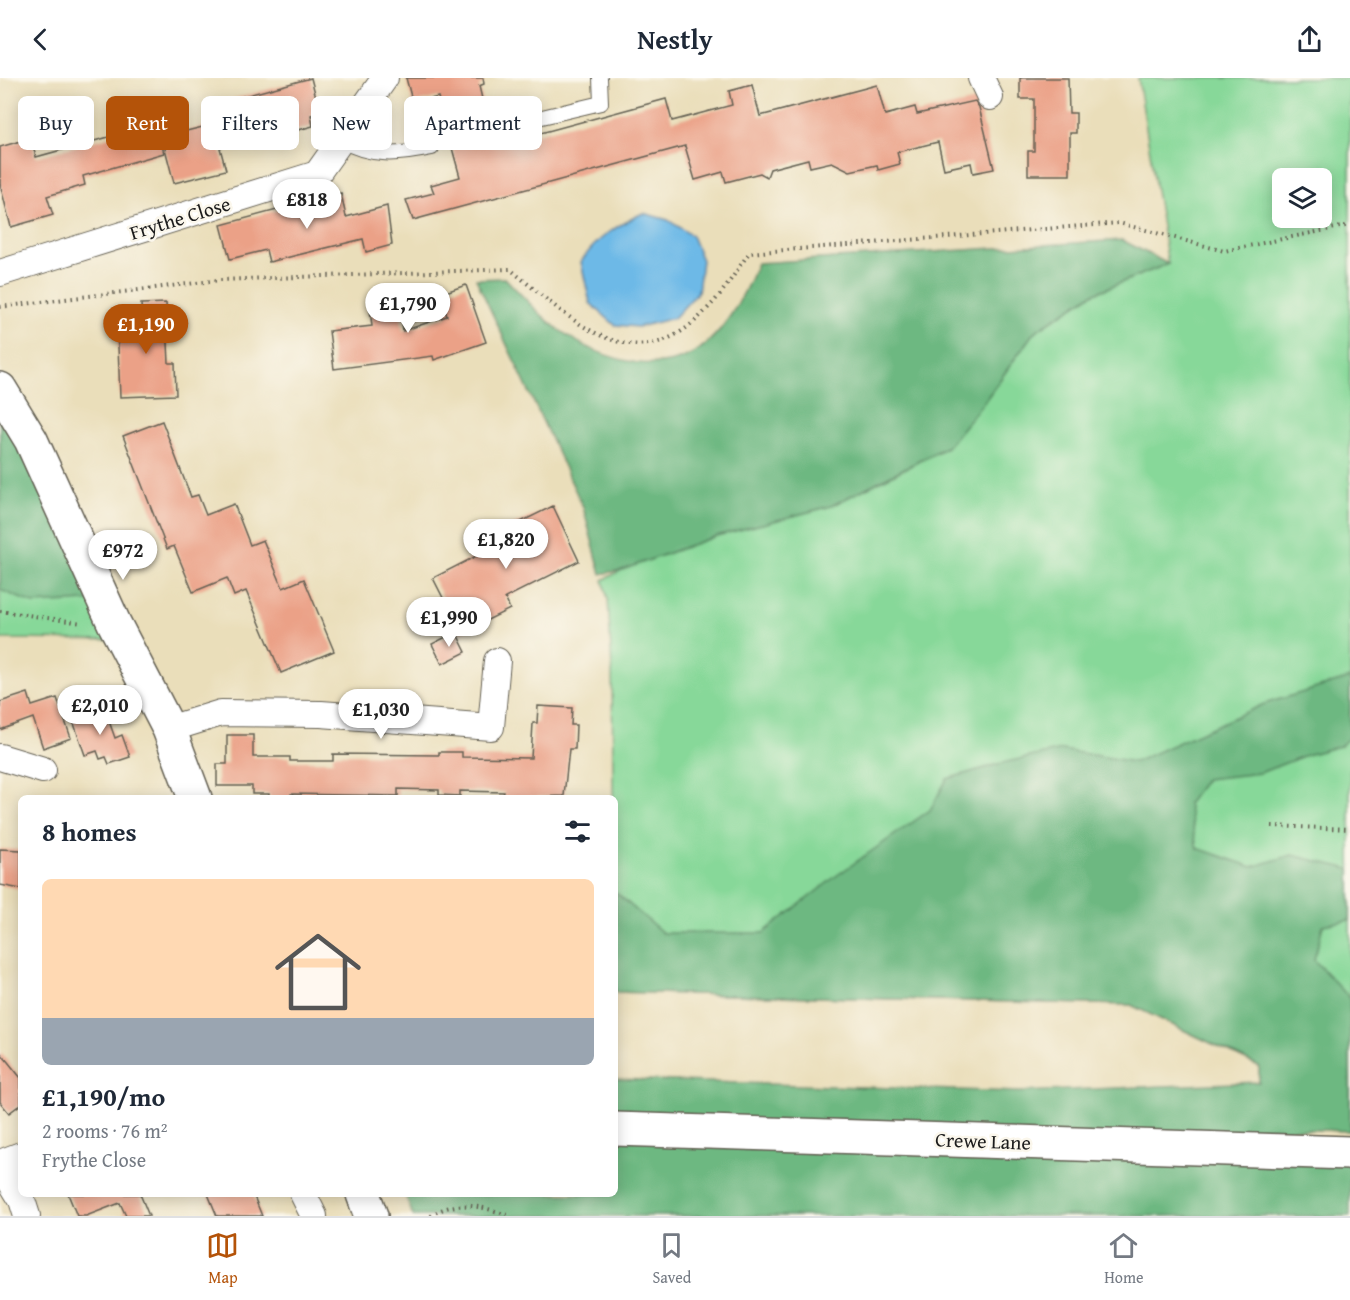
<!DOCTYPE html>
<html lang="en">
<head>
<meta charset="utf-8">
<style>
  :root { --surface:#fff; --page:#f6f6f7; --text:#1f2937; --muted:#747a83; --line:#e0e1e3; --accent:#b45309 }
  body { margin:0; font-family:"Gentium Book Plus",serif; background:var(--page); color:var(--text); height:100vh; display:flex; flex-direction:column; font-size:22px; white-space:nowrap }
  * { box-sizing:border-box; margin:0 }
  p { font-size:20px; color:var(--muted) }
  .icon { flex:none; width:33px; height:33px; fill:none; stroke:currentColor; stroke-width:2; stroke-linecap:round; stroke-linejoin:round }
  .map { position:relative; flex:1; overflow:hidden }
  .side { position:absolute; left:18px; top:717px; width:600px; height:402px; display:flex; flex-direction:column; background:var(--surface); border-radius:9px; box-shadow:0 3px 15px #0003 }
  .side>* { flex:none }
  .banner { position:absolute; left:18px; top:18px; width:600px; height:54px; display:flex; gap:12px }
  .tools { position:absolute; left:1272px; top:90px; display:grid; gap:12px }
  .tools a { display:grid; place-items:center; width:60px; height:60px; border-radius:9px; background:var(--surface); box-shadow:0 3px 15px #0003; font-size:30px }
  .price { position:absolute; translate:-50% -51px; padding:0 14px; border-radius:21px; background:#fff; color:#222; font-size:20px; line-height:39px; filter:drop-shadow(0 2px 3px #0008) }
  .price::after { content:''; position:absolute; left:50%; top:36px; width:18px; height:14px; margin-left:-9px; background:inherit; clip-path:polygon(0 0,100% 0,50% 100%) }
  .price.current { background:var(--accent); color:#fff }
  ul { padding:0; list-style:none }
  li { display:grid; align-content:center; gap:12px; height:318px; padding:0 24px }
  li+li { border-top:2px solid var(--line) }
  li span { display:grid; place-items:center; height:186px; border-radius:9px; color:#555 }
  li>.icon { margin-inline-start:auto }
  span .icon { width:108px; height:108px; fill:#fffc; stroke-width:1 }
  li b { font-size:26px }
  h2 { display:flex; justify-content:space-between; align-items:center; height:72px; padding:0 24px; font-size:26px }
  .chip { padding:0 21px; border-radius:9px; background:var(--surface); box-shadow:0 3px 15px #0003; font-size:21px; line-height:54px }
  .chip.current { background:var(--accent); color:#fff }
  header { display:flex; justify-content:space-between; align-items:center; height:78px; padding:0 24px; background:var(--surface); font-size:27px; font-weight:700 }
  .tabs { display:flex; justify-content:space-around; align-items:center; height:84px; border-top:2px solid var(--line); background:var(--surface); font-size:16px; color:var(--muted) }
  .tabs a { display:grid; justify-items:center; gap:3px }
  .tabs .current { color:var(--accent) }
  .map>svg:first-child { display:block }
  .green { fill:#87d899; stroke:#527a5a; stroke-width:1.5; fill-rule:evenodd }
  .forest { fill:#6db881; stroke:#446a4e; stroke-width:1.5 }
  .water { fill:#6db9e7; stroke:#446a82; stroke-width:1.5 }
  .building { fill:#eba187 }
  .lines { fill:none; stroke-linecap:round; stroke-linejoin:round }
  .lane-casing { stroke:#646053; stroke-width:16 }
  .street-casing { stroke:#646053; stroke-width:28 }
  .secondary-casing { stroke:#646053; stroke-width:36 }
  .path { stroke:#646053; stroke-width:4; stroke-dasharray:1.5 4.5; stroke-linecap:butt }
  .lane { stroke:#fff; stroke-width:14 }
  .street { stroke:#fff; stroke-width:26 }
  .secondary { stroke:#fff; stroke-width:33 }
  .labels { text-anchor:middle; stroke-width:5; stroke-linejoin:round; paint-order:stroke }
  .street-label { font-size:20px; fill:#1c1c1c; stroke:#fbf7ec }
</style>
</head>
<body>
<header><svg class="icon" aria-label="back" viewBox="0 0 24 24"><path d="M15 5l-7 7 7 7"/></svg>Nestly<svg class="icon" aria-label="share" viewBox="0 0 24 24"><path d="M12 15V3M7 8l5-5 5 5M5 13v7h14v-7"/></svg></header>
<div class="map">
<svg width="1350" height="1138" viewBox="0 0 1350 1138">
  <rect width="100%" height="100%" fill="#fbf7ec"/>
  <filter id="ink" filterUnits="userSpaceOnUse"><feTurbulence type="fractalNoise" baseFrequency=".0167" numOctaves="2"/><feDisplacementMap in="SourceGraphic" scale="12" xChannelSelector="R" yChannelSelector="G"/><feConvolveMatrix kernelMatrix="1 2 1 2 8 2 1 2 1" color-interpolation-filters="sRGB"/></filter>
  <filter id="wash" filterUnits="userSpaceOnUse"><feTurbulence type="fractalNoise" baseFrequency=".008" numOctaves="4" result="noise"/><feDisplacementMap in="SourceGraphic" scale="24" xChannelSelector="R" yChannelSelector="G"/><feGaussianBlur stdDeviation="1.35" result="paint"/><feColorMatrix in="noise" values="0 0 0 0 0 0 0 0 0 0 0 0 0 0 0 0 0 1.4 0 .05"/><feComposite in="paint" operator="in"/></filter>
  <g filter="url(#wash)">
    <rect width="100%" height="100%" fill="#eadeba"/>
    <!-- green -->
    <g class="green">
      <path d="M1138,0h212v1053l-90,-3 -1,-62 -128,-61 -516,-13 -3,-323 -4,-69 -5,-20 19,-10 94,-34 115,-30 115,-58 38,-46 50,-70 58,-38 76,-30zM1282,100h40v40h-40z"/>
      <polygon points="0,311 123,562 0,561"/>
    </g>
    <!-- forest -->
    <g class="forest">
      <path d="M1122,162l46,24 -76,30 -58,38 -50,70 -36,44 -117,60 -115,30 -94,34 -21,4 -18,-67 -107,-228 29,-1c17,17 34,37 53,51 35,26 88,46 129,27 33,-14 58,-61 70,-93z"/>
      <polygon points="0,311 104,522 34,526 0,512"/>
      <polygon points="1350,600 1350,659 1340,668 1306,677 1260,695 1206,701 1188,725 1197,770 1252,789 1292,777 1350,791 1350,842 1323,847 1314,882 1350,920 1350,1053 1260,1050 1261,1072 1350,1075 1350,1138 413,1138 405,1116 615,1116 615,1001 1020,1014 1259,1004 1259,988 1131,927 615,914 615,814 663,855 763,855 836,798 930,732 947,701 1002,685 1062,672 1135,684 1264,626"/>
    </g>
    <!-- water -->
    <path class="water" d="M643,135l25,7 24,16 10,24 -4,32 -24,26 -36,9 -23,-2 -25,-22 -9,-41c15,-24 37,-37 62,-49z"/>
    <g id="blocks">
      <!-- building -->
      <g class="building">
        <polygon points="311,0 318,27 315,28 317,35 311,37 313,48 291,54 288,45 238,59 240,64 220,70 226,92 174,105 162,59 219,45 215,30 234,25 233,21"/>
        <polygon points="406,0 483,0 484,6 479,8 493,68 666,21 672,43 732,27 729,13 752,7 760,38 877,7 885,37 915,29 917,36 975,23 979,29 994,91 973,95 971,85 944,91 938,64 897,74 900,86 878,92 877,87 850,93 832,84 810,89 808,81 770,91 767,99 760,95 726,104 723,94 695,102 685,68 413,142 406,122 434,115 431,107 460,99 438,19 413,26"/>
        <polygon points="1020,0 1068,0 1069,35 1076,35 1076,55 1070,55 1070,97 1028,97 1028,73 1034,73 1034,21 1020,21"/>
        <polygon points="156,46 164,75 83,98 85,107 47,118 53,137 11,149 0,106 0,69 31,60 36,79"/>
        <polygon points="341,115 346,139 387,128 392,167 366,174 363,161 269,184 266,172 230,181 221,147"/>
        <polygon points="466,207 486,264 434,282 433,278 334,291 329,253 372,248 369,223 399,219 403,253 447,238 440,216"/>
        <polygon points="166,225 169,285 175,285 176,317 120,319 117,242 142,241 141,226"/>
        <polygon points="162,343 191,419 198,417 206,437 234,426 250,467 263,462 283,510 304,501 334,573 281,595 246,513 234,518 227,500 193,514 174,468 167,471 123,358"/>
        <polygon points="553,428 579,483 505,520 510,531 461,555 433,500 508,462 504,452"/>
        <polygon points="456,554 466,574 442,586 432,566"/>
        <polygon points="28,615 32,628 57,620 71,660 43,670 33,640 0,652 0,624"/>
        <polygon points="538,628 572,630 571,647 576,647 575,671 569,671 564,718 503,720 504,714 460,713 460,718 439,717 439,712 398,711 398,718 291,716 291,720 269,720 269,716 252,716 252,708 217,708 217,686 227,686 227,657 253,657 253,679 290,679 290,683 333,683 333,676 439,677 439,674 462,674 462,679 531,680 533,645 537,645"/>
        <polygon points="104,629 115,660 122,657 130,679 109,686 106,679 100,681 97,673 85,677 72,640"/>
        <polygon points="0,771 21,772 21,811 0,807"/>
        <polygon points="0,974 21,1000 21,1026 9,1035 0,1024"/>
        <polygon points="68,1116 140,1116 149,1138 126,1138 120,1125 86,1138 77,1138"/>
        <polygon points="208,1116 253,1116 262,1138 217,1138"/>
      </g>
    </g>
  </g>
  <g filter="url(#ink)">
    <use href="#blocks" fill-opacity="0" stroke="#646053" stroke-width="1.5"/>
    <g class="lines">
      <!-- lane casing -->
      <g class="lane-casing">
        <g id="lane">
          <polyline points="521,44 601,25 600,0"/>
          <path d="M341,62c30,18 58,15 91,8"/>
        </g>
      </g>
      <!-- street casing -->
      <g class="street-casing">
        <g id="street">
          <polyline points="981,0 990,19"/>
          <polyline points="0,195 317,96 385,0"/>
          <polyline points="169,651 221,635 321,636 491,649 497,583"/>
          <polyline points="0,679 43,692"/>
          <polyline points="0,1085 21,1077"/>
          <polyline points="0,1086 22,1122 27,1138"/>
          <polyline points="303,1116 314,1138"/>
        </g>
      </g>
      <!-- secondary casing -->
      <g class="secondary-casing">
        <g id="secondary">
          <polyline points="0,311 31,362 114,545 169,651 195,720"/>
          <polyline points="615,1051 1350,1075"/>
          <polyline points="363,1116 371,1138"/>
        </g>
      </g>
      <!-- path -->
      <g class="path">
        <path d="M0,229l220,-27 290,-11c61,50 126,119 198,39 16,-16 28,-37 41,-55l370,-30 105,28 126,-26"/>
        <polyline points="0,533 82,545"/>
        <polyline points="1272,748 1350,751"/>
        <path d="M431,1138c23,-18 54,-9 79,0"/>
      </g>
      <!-- lane -->
      <use href="#lane" class="lane"/>
      <!-- street -->
      <use href="#street" class="street"/>
      <!-- secondary -->
      <use href="#secondary" class="secondary"/>
    </g>
  </g>
  <g class="labels">
    <!-- street labels -->
    <g class="street-label">
      <text transform="translate(180 140) rotate(-17)" y="7">Frythe Close</text>
      <text transform="translate(983 1063) rotate(2)" y="7">Crewe Lane</text>
    </g>
  </g>
</svg>
<div class="tools">
<a><svg class="icon" aria-label="layers" viewBox="0 0 24 24"><path d="M12 4l9 5-9 5-9-5zM3 14l9 5 9-5"/></svg></a>
</div>
<b class="price" style="left:307px;top:152px">£818</b>
<b class="price" style="left:408px;top:256px">£1,790</b>
<b class="price current" style="left:146px;top:277px">£1,190</b>
<b class="price" style="left:506px;top:492px">£1,820</b>
<b class="price" style="left:123px;top:503px">£972</b>
<b class="price" style="left:449px;top:570px">£1,990</b>
<b class="price" style="left:100px;top:658px">£2,010</b>
<b class="price" style="left:381px;top:662px">£1,030</b>
<div class="banner">
<a class="chip">Buy</a>
<a class="chip current">Rent</a>
<a class="chip">Filters</a>
<a class="chip">New</a>
<a class="chip">Apartment</a>
</div>
<section class="side">
<h2>8 homes<svg class="icon" aria-label="filters" viewBox="0 0 24 24"><path d="M4 7h16M4 17h16"/><circle cx="9" cy="7" r="2"/><circle cx="15" cy="17" r="2"/></svg></h2>
<ul>
<li><span style="background:linear-gradient(#ffd9b3 75%,#9aa5b1 0)"><svg class="icon" aria-label="home" viewBox="0 0 24 24"><path d="M3 11l9-7 9 7M6 9v11h12V9"/></svg></span><div><b>£1,190/mo</b><p>2 rooms · 76 m²</p><p>Frythe Close</p></div></li>
</ul>
</section>
</div>
<nav class="tabs">
<a class="current"><svg class="icon" aria-label="map" viewBox="0 0 24 24"><path d="M3 6l6-2 6 2 6-2v14l-6 2-6-2-6 2zM9 4v14M15 6v14"/></svg>Map</a>
<a><svg class="icon" aria-label="saved" viewBox="0 0 24 24"><path d="M7 4h10v16l-5-4-5 4z"/></svg>Saved</a>
<a><svg class="icon" aria-label="home" viewBox="0 0 24 24"><path d="M3 11l9-7 9 7M6 9v11h12V9"/></svg>Home</a>
</nav>
</body>
</html>
